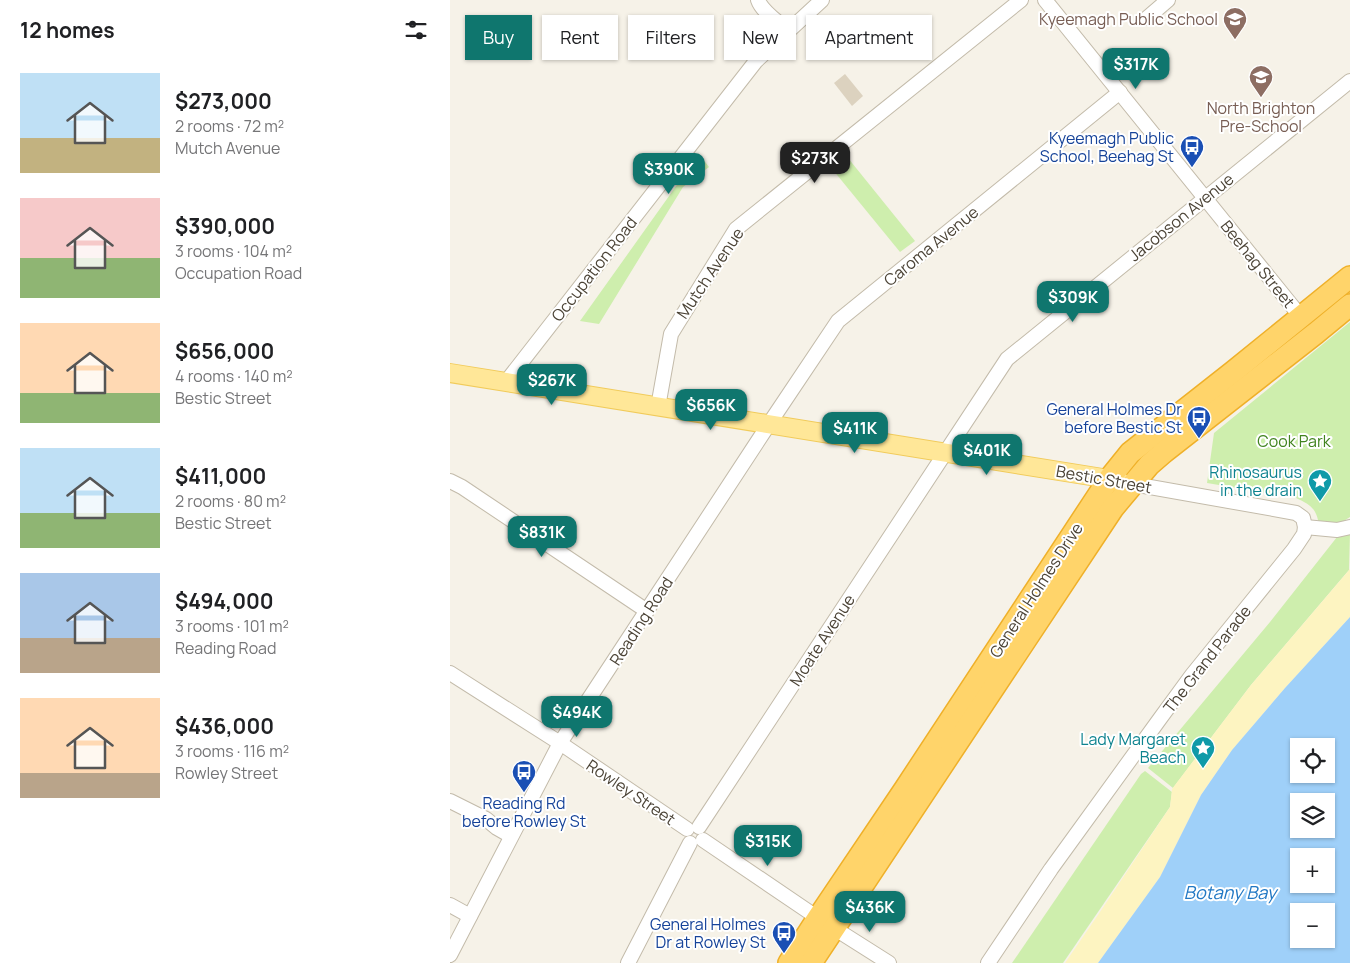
<!DOCTYPE html>
<html lang="en">
<head>
<meta charset="utf-8">
<style>
  :root { --surface:#fff; --page:#f2f2f2; --text:#202124; --muted:#757577; --accent:#0f766e }
  body { margin:0; font-family:Manrope,sans-serif; background:var(--page); color:var(--text); height:100vh; display:flex; flex-direction:column; font-size:19px; white-space:nowrap }
  * { box-sizing:border-box; margin:0 }
  p { font-size:16px; color:var(--muted) }
  .icon { flex:none; width:28px; height:28px; fill:none; stroke:currentColor; stroke-width:2; stroke-linecap:round; stroke-linejoin:round }
  .map { position:relative; flex:1; overflow:hidden }
  .side { display:flex; flex-direction:column; background:var(--surface); width:450px }
  .side>* { flex:none }
  .top-card { position:absolute; left:15px; top:15px; width:475px; height:45px; display:flex; gap:10px }
  .buttons { position:absolute; left:840px; top:738px; display:grid; gap:10px }
  .buttons a { display:grid; place-items:center; width:45px; height:45px; border-radius:0px; background:var(--surface); box-shadow:0 1px 4px #0004; font-size:25px }
  .price { position:absolute; translate:-50% -42px; padding:0 11px; border-radius:10px; background:var(--accent); color:#fff; font-size:16px; line-height:32px; filter:drop-shadow(0 1px 2px #0008) }
  .price::after { content:''; position:absolute; left:50%; top:30px; width:15px; height:11px; margin-left:-8px; background:inherit; clip-path:polygon(0 0,100% 0,50% 100%) }
  .price.current { background:#222; color:#fff }
  ul { padding:0; list-style:none }
  li { display:flex; align-items:center; gap:15px; height:125px; padding:0 20px }
  li span { display:grid; place-items:center; flex:none; width:140px; height:100px; border-radius:0px; color:#555 }
  li>.icon { margin-inline-start:auto }
  span .icon { width:60px; height:60px; fill:#fffc; stroke-width:1 }
  li b { font-size:21px }
  h2 { display:flex; justify-content:space-between; align-items:center; height:60px; padding:0 20px; font-size:21px }
  .pill { padding:0 18px; border-radius:0px; background:var(--surface); box-shadow:0 1px 4px #0004; font-size:18px; line-height:45px }
  .pill.current { background:var(--accent); color:#fff }
  main { display:flex; flex:1; min-height:0 }
  .map>svg:first-child { display:block }
  .green { fill:#ceeead }
  .sand { fill:#fdf4c1 }
  .water { fill:#9fd0f9; fill-rule:evenodd }
  .building { fill:#dcd2bf }
  .lines { fill:none; stroke-linecap:round; stroke-linejoin:round }
  .minor-casing { stroke:#c3bbaa; stroke-width:16 }
  .major-casing { stroke:#f1cb5b; stroke-width:20 }
  .highway-casing { stroke:#efb029; stroke-width:24 }
  .minor { stroke:#fff; stroke-width:14 }
  .major { stroke:#ffe798; stroke-width:18 }
  .highway { stroke:#ffd46a; stroke-width:21 }
  .labels { text-anchor:middle; stroke-width:4; stroke-linejoin:round; paint-order:stroke }
  .education-label { font-size:16px; fill:#785e54; stroke:#fff; text-anchor:end }
  .transit-label { font-size:16px; fill:#164399; stroke:#fff; text-anchor:end }
  .street-label { font-size:16px; fill:#4b4336; stroke:#fff }
  .park-label { font-size:16px; fill:#428421; stroke:#fff }
  .culture-label { font-size:16px; fill:#0d838f; stroke:#fff; text-anchor:end }
  .water-label { font-size:18px; font-style:italic; fill:#2178c4; stroke:#fff }
</style>
</head>
<body>
<main>
<section class="side">
<h2>12 homes<svg class="icon" aria-label="filters" viewBox="0 0 24 24"><path d="M4 7h16M4 17h16"/><circle cx="9" cy="7" r="2"/><circle cx="15" cy="17" r="2"/></svg></h2>
<ul>
<li><span style="background:linear-gradient(#bfe0f5 65%,#c2b280 0)"><svg class="icon" aria-label="home" viewBox="0 0 24 24"><path d="M3 11l9-7 9 7M6 9v11h12V9"/></svg></span><div><b>$273,000</b><p>2 rooms · 72 m²</p><p>Mutch Avenue</p></div></li>
<li><span style="background:linear-gradient(#f6c9c9 60%,#8fb573 0)"><svg class="icon" aria-label="home" viewBox="0 0 24 24"><path d="M3 11l9-7 9 7M6 9v11h12V9"/></svg></span><div><b>$390,000</b><p>3 rooms · 104 m²</p><p>Occupation Road</p></div></li>
<li><span style="background:linear-gradient(#ffd9b3 70%,#8fb573 0)"><svg class="icon" aria-label="home" viewBox="0 0 24 24"><path d="M3 11l9-7 9 7M6 9v11h12V9"/></svg></span><div><b>$656,000</b><p>4 rooms · 140 m²</p><p>Bestic Street</p></div></li>
<li><span style="background:linear-gradient(#bfe0f5 65%,#8fb573 0)"><svg class="icon" aria-label="home" viewBox="0 0 24 24"><path d="M3 11l9-7 9 7M6 9v11h12V9"/></svg></span><div><b>$411,000</b><p>2 rooms · 80 m²</p><p>Bestic Street</p></div></li>
<li><span style="background:linear-gradient(#a9c7e8 65%,#b9a48a 0)"><svg class="icon" aria-label="home" viewBox="0 0 24 24"><path d="M3 11l9-7 9 7M6 9v11h12V9"/></svg></span><div><b>$494,000</b><p>3 rooms · 101 m²</p><p>Reading Road</p></div></li>
<li><span style="background:linear-gradient(#ffd9b3 75%,#b9a48a 0)"><svg class="icon" aria-label="home" viewBox="0 0 24 24"><path d="M3 11l9-7 9 7M6 9v11h12V9"/></svg></span><div><b>$436,000</b><p>3 rooms · 116 m²</p><p>Rowley Street</p></div></li>
</ul>
</section>
<div class="map">
<svg width="900" height="963" viewBox="0 0 900 963">
  <rect width="100%" height="100%" fill="#f6f2e8"/>
  <!-- green -->
  <g class="green">
    <polygon points="249,154 259,167 233,187 149,324 130,321"/>
    <polygon points="398,158 465,241 450,252 383,170"/>
    <path d="M900,322v195l-19,12 -12,-3c-2,-17 -8,-21 -23,-28l-89,-15 7,-50z"/>
    <polygon points="900,533 899,570 801,685 723,788 698,768 820,622 887,537"/>
    <polygon points="695,771 722,792 720,807 613,963 562,963 691,774"/>
  </g>
  <!-- sand -->
  <polygon class="sand" points="900,569 900,617 835,688 782,750 751,795 710,877 648,963 615,963 650,912 720,807 722,789 801,685"/>
  <!-- water -->
  <path class="water" d="M900,617v346h-252l62,-86 41,-82 31,-45 53,-62zM849,746h27v28h-27zM849,801h27v28h-27zM849,856h27v28h-27zM849,911h27v28h-27z"/>
  <!-- building -->
  <polygon class="building" points="395,74 413,96 402,106 384,83"/>
  <g class="lines">
    <!-- minor casing -->
    <g class="minor-casing">
      <g id="minor">
        <path d="M308,0c4,12 21,22 30,31"/>
        <polyline points="595,0 851,317"/>
        <polyline points="697,18 718,0"/>
        <polyline points="56,382 306,61 372,0"/>
        <polyline points="208,407 221,334 286,229 571,0"/>
        <polyline points="0,481 12,487 197,611"/>
        <polyline points="683,484 846,513 853,518 855,527"/>
        <polyline points="855,527 887,530 900,527"/>
        <polyline points="0,673 110,743 237,829"/>
        <polyline points="0,801 36,819 47,828 61,836"/>
        <polyline points="249,827 557,359 900,81"/>
        <polyline points="253,840 368,918 439,963"/>
        <polyline points="0,905 20,916"/>
        <polyline points="0,955 110,743 319,424 388,321 670,92"/>
        <polyline points="178,963 240,843"/>
        <polyline points="538,963 601,869 709,720 742,675 844,549 854,534 855,527"/>
      </g>
    </g>
    <!-- major casing -->
    <g class="major-casing">
      <polyline id="major" points="0,373 659,479 671,482"/>
    </g>
    <!-- highway casing -->
    <g class="highway-casing">
      <g id="highway">
        <polyline points="339,963 368,918 455,789 659,479 680,453 783,372 900,277"/>
        <polyline points="361,963 663,508 699,465 714,452 866,333 900,305"/>
      </g>
    </g>
    <!-- minor -->
    <use href="#minor" class="minor"/>
    <!-- major -->
    <use href="#major" class="major"/>
    <!-- highway -->
    <use href="#highway" class="highway"/>
  </g>
  <!-- icons -->
  <defs>
    <g id="school-pin" transform="scale(1.25)"><path d="M0 17L-7.5 6A9.5 9.5 0 1 1 7.5 6Z" fill="#8d6e63" stroke="#fff"/><path d="M0-5L7-2L0 1L-7-2ZM-4 1L0 2.5L4 1V4Q0 6-4 4Z" fill="#fff"/></g>
    <g id="bus-pin" transform="scale(1.25)"><path d="M0 17L-7.5 6A9.5 9.5 0 1 1 7.5 6Z" fill="#1a4fb4" stroke="#fff"/><path d="M-5-6H5V4H4V6H2V4H-2V6H-4V4H-5ZM-3.5-4V0h7V-4ZM-3.5 1.2v1.5H-2V1.2ZM2 1.2v1.5H3.5V1.2Z" fill="#fff"/></g>
    <g id="sight-pin" transform="scale(1.25)"><path d="M0 17L-7.5 6A9.5 9.5 0 1 1 7.5 6Z" fill="#0f9aa8" stroke="#fff"/><path d="M0-6L1.8-2.2L6-1.7L2.9 1.2L3.7 5.4L0 3.3L-3.7 5.4L-2.9 1.2L-6-1.7L-1.8-2.2Z" fill="#fff"/></g>
  </defs>
  <g fill-rule="evenodd">
    <use href="#school-pin" x="785" y="19"/>
    <use href="#school-pin" x="811" y="77"/>
    <use href="#bus-pin" x="742" y="147"/>
    <use href="#bus-pin" x="749" y="418"/>
    <use href="#sight-pin" x="870" y="481"/>
    <use href="#sight-pin" x="753" y="748"/>
    <use href="#bus-pin" x="74" y="772"/>
    <use href="#bus-pin" x="334" y="933"/>
  </g>
  <g class="labels">
    <!-- education labels -->
    <g class="education-label">
      <text x="768" y="25">Kyeemagh Public School</text>
      <text x="811" y="114" text-anchor="middle">North Brighton<tspan x="811" dy="18">Pre-School</tspan></text>
    </g>
    <!-- transit labels -->
    <g class="transit-label">
      <text x="724" y="144">Kyeemagh Public<tspan x="724" dy="18">School, Beehag St</tspan></text>
      <text x="732" y="415">General Holmes Dr<tspan x="732" dy="18">before Bestic St</tspan></text>
      <text x="74" y="809" text-anchor="middle">Reading Rd<tspan x="74" dy="18">before Rowley St</tspan></text>
      <text x="316" y="930">General Holmes<tspan x="316" dy="18">Dr at Rowley St</tspan></text>
    </g>
    <!-- street labels -->
    <g class="street-label">
      <text transform="translate(731 217) rotate(-39)" y="6">Jacobson Avenue</text>
      <text transform="translate(481 246) rotate(-39)" y="6">Caroma Avenue</text>
      <text transform="translate(808 264) rotate(51)" y="6">Beehag Street</text>
      <text transform="translate(144 269) rotate(-52)" y="6">Occupation Road</text>
      <text transform="translate(260 273) rotate(-56)" y="6">Mutch Avenue</text>
      <text transform="translate(654 479) rotate(10)" y="6">Bestic Street</text>
      <text transform="translate(586 590) rotate(-57)" y="6">General Holmes Drive</text>
      <text transform="translate(191 621) rotate(-57)" y="6">Reading Road</text>
      <text transform="translate(372 640) rotate(-57)" y="6">Moate Avenue</text>
      <text transform="translate(757 659) rotate(-52)" y="6">The Grand Parade</text>
      <text transform="translate(181 792) rotate(34)" y="6">Rowley Street</text>
    </g>
    <!-- park labels -->
    <g class="park-label">
      <text x="844" y="447">Cook Park</text>
    </g>
    <!-- culture labels -->
    <g class="culture-label">
      <text x="852" y="478">Rhinosaurus<tspan x="852" dy="18">in the drain</tspan></text>
      <text x="736" y="745">Lady Margaret<tspan x="736" dy="18">Beach</tspan></text>
    </g>
    <!-- water labels -->
    <g class="water-label">
      <text x="780" y="899">Botany Bay</text>
    </g>
  </g>
</svg>
<div class="buttons">
<a><svg class="icon" aria-label="locate" viewBox="0 0 24 24"><circle cx="12" cy="12" r="6"/><path d="M12 2v4M12 18v4M2 12h4M18 12h4"/></svg></a>
<a><svg class="icon" aria-label="layers" viewBox="0 0 24 24"><path d="M12 4l9 5-9 5-9-5zM3 14l9 5 9-5"/></svg></a>
<a>+</a>
<a>−</a>
</div>
<b class="price" style="left:686px;top:90px">$317K</b>
<b class="price current" style="left:365px;top:184px">$273K</b>
<b class="price" style="left:219px;top:195px">$390K</b>
<b class="price" style="left:623px;top:323px">$309K</b>
<b class="price" style="left:102px;top:406px">$267K</b>
<b class="price" style="left:261px;top:431px">$656K</b>
<b class="price" style="left:405px;top:454px">$411K</b>
<b class="price" style="left:537px;top:476px">$401K</b>
<b class="price" style="left:92px;top:558px">$831K</b>
<b class="price" style="left:127px;top:738px">$494K</b>
<b class="price" style="left:318px;top:867px">$315K</b>
<b class="price" style="left:420px;top:933px">$436K</b>
<div class="top-card">
<a class="pill current">Buy</a>
<a class="pill">Rent</a>
<a class="pill">Filters</a>
<a class="pill">New</a>
<a class="pill">Apartment</a>
</div>
</div>
</main>
</body>
</html>
